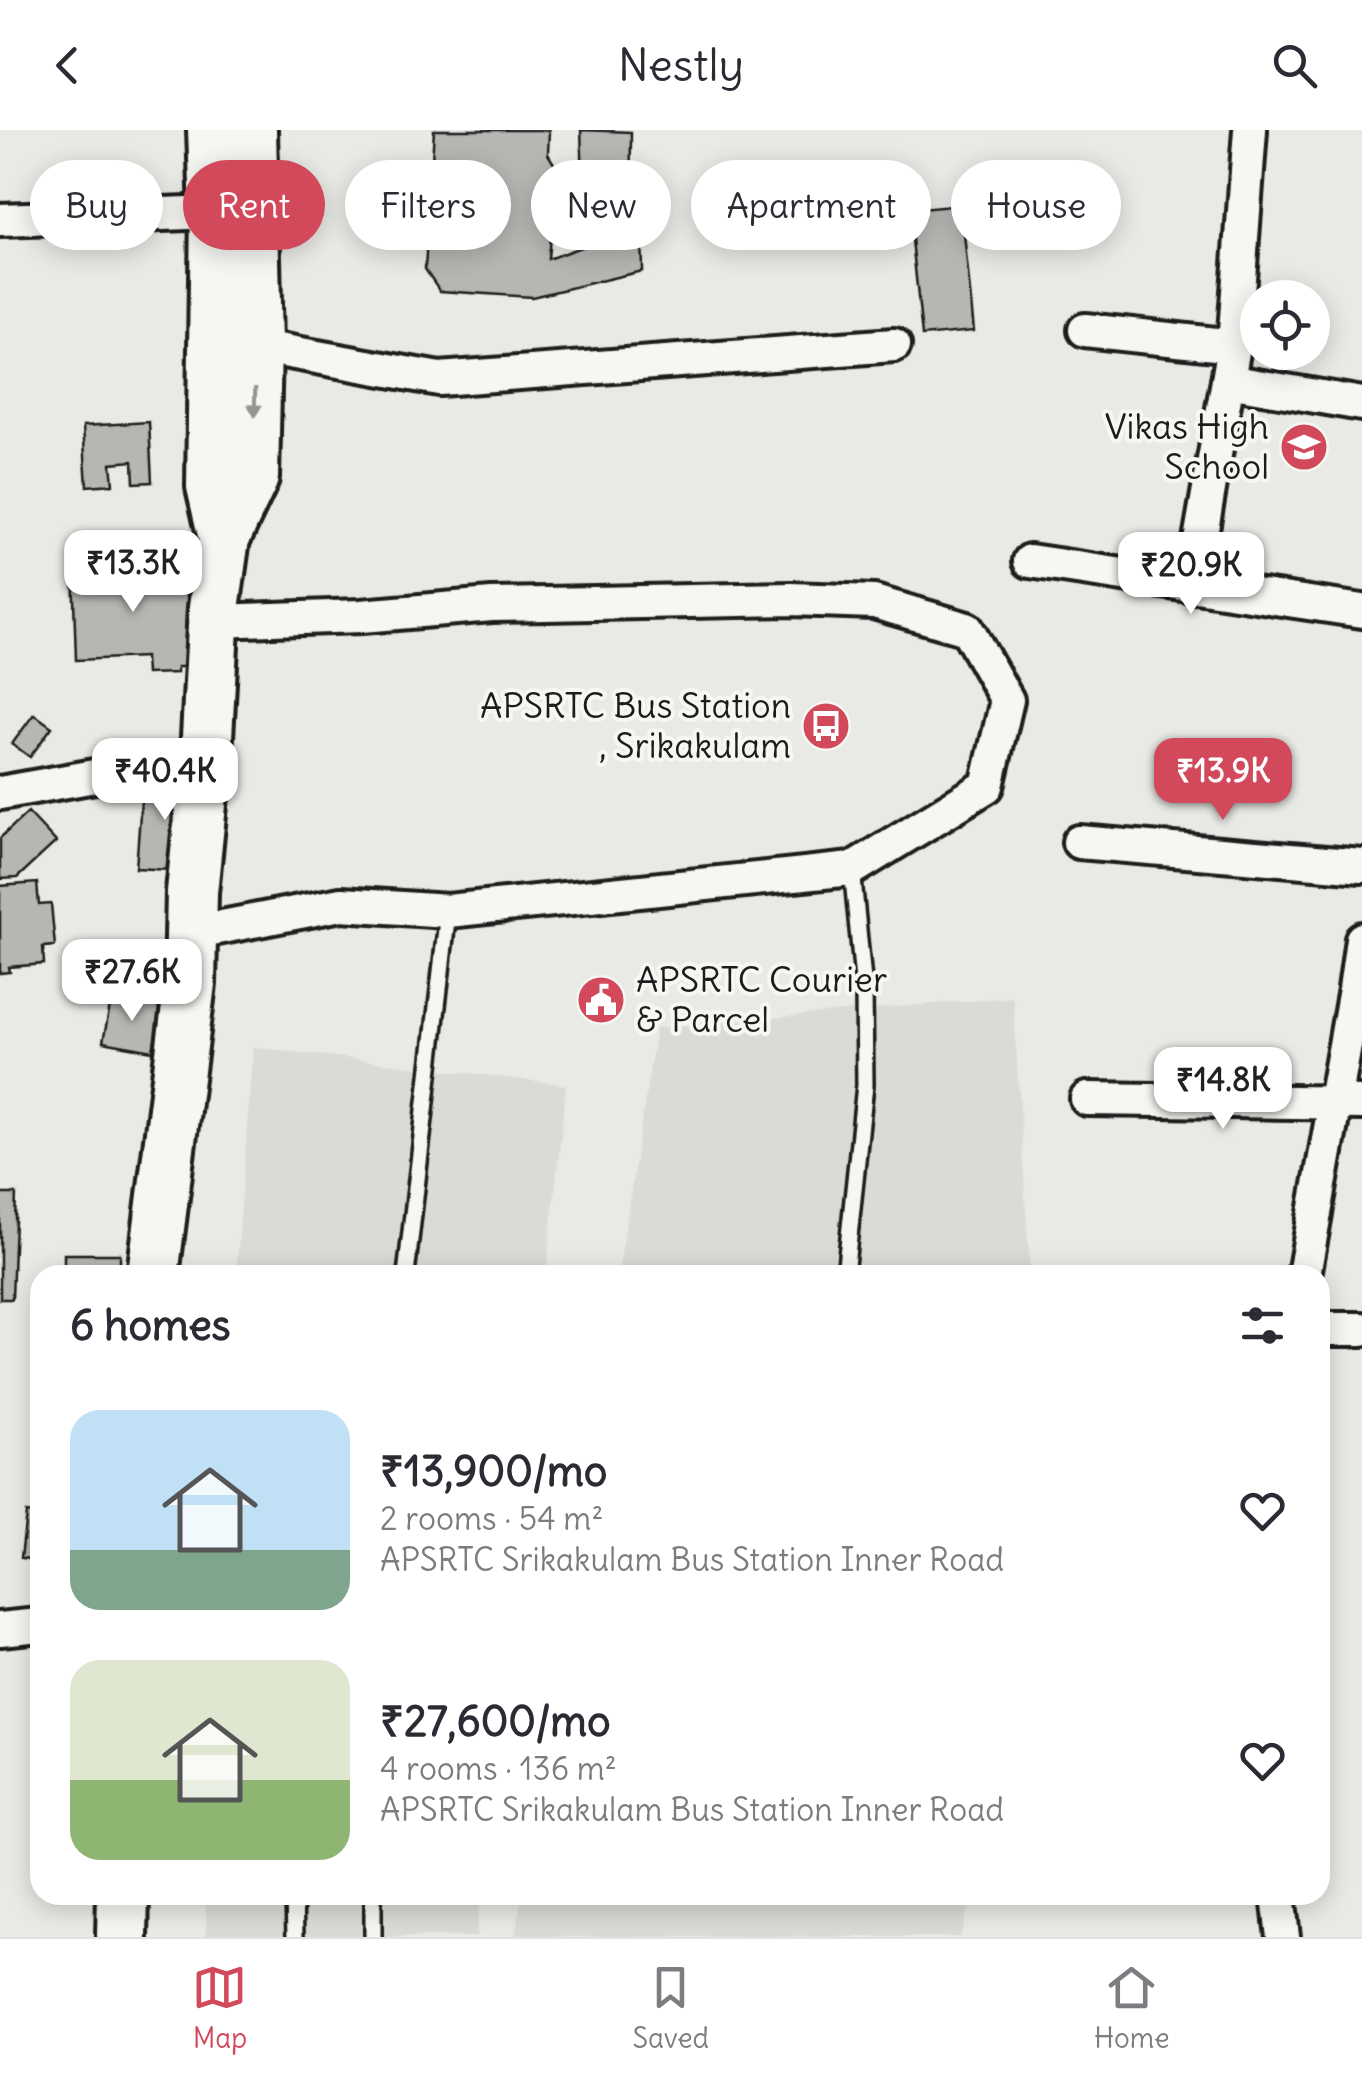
<!DOCTYPE html>
<html lang="en">
<head>
<meta charset="utf-8">
<style>
  :root { --surface:#fff; --page:#f2f2f3; --text:#2b2b33; --muted:#7c7c81; --line:#e1e1e2; --accent:#d1495b }
  body { margin:0; font-family:Delius,sans-serif; background:var(--page); color:var(--text); height:100vh; display:flex; flex-direction:column; font-size:38px; white-space:nowrap }
  * { box-sizing:border-box; margin:0 }
  p { font-size:32px; color:var(--muted) }
  .icon { flex:none; width:55px; height:55px; fill:none; stroke:currentColor; stroke-width:2; stroke-linecap:round; stroke-linejoin:round }
  .map { position:relative; flex:1; overflow:hidden }
  .drawer { position:absolute; left:30px; top:1135px; width:1300px; height:640px; display:flex; flex-direction:column; background:var(--surface); border-radius:30px; box-shadow:0 5px 25px #0003 }
  .drawer>* { flex:none }
  .guide { position:absolute; left:30px; top:30px; width:1302px; height:90px; display:flex; gap:20px }
  .fabs { position:absolute; left:1240px; top:150px; display:grid; gap:20px }
  .fabs a { display:grid; place-items:center; width:90px; height:90px; border-radius:50%; background:var(--surface); box-shadow:0 5px 25px #0003; font-size:50px }
  .price { position:absolute; translate:-50% -85px; padding:0 22px; border-radius:20px; background:#fff; color:#222; font-size:32px; line-height:65px; filter:drop-shadow(0 2px 5px #0008) }
  .price::after { content:''; position:absolute; left:50%; top:60px; width:30px; height:22px; margin-left:-15px; background:inherit; clip-path:polygon(0 0,100% 0,50% 100%) }
  .price.current { background:var(--accent); color:#fff }
  ul { padding:0; list-style:none }
  li { display:flex; align-items:center; gap:30px; height:250px; padding:0 40px }
  li span { display:grid; place-items:center; flex:none; width:280px; height:200px; border-radius:30px; color:#555 }
  li>.icon { margin-inline-start:auto }
  span .icon { width:120px; height:120px; fill:#fffc; stroke-width:1 }
  li b { font-size:42px }
  h2 { display:flex; justify-content:space-between; align-items:center; height:120px; padding:0 40px; font-size:42px }
  .pill { padding:0 35px; border-radius:45px; background:var(--surface); box-shadow:0 5px 25px #0003; font-size:35px; line-height:90px }
  .pill.current { background:var(--accent); color:#fff }
  header { display:flex; justify-content:space-between; align-items:center; height:130px; padding:0 40px; background:var(--surface); font-size:45px; font-weight:600 }
  .tab-bar { display:flex; justify-content:space-around; align-items:center; height:140px; border-top:2px solid var(--line); background:var(--surface); font-size:28px; color:var(--muted) }
  .tab-bar a { display:grid; justify-items:center; gap:5px }
  .tab-bar .current { color:var(--accent) }
  .map>svg:first-child { display:block }
  .built { fill:#dadad6 }
  .building { fill:#b6b6b3; stroke:#1c1c1c; stroke-width:2.5 }
  .lines { fill:none; stroke-linecap:round; stroke-linejoin:round }
  .lane-casing { stroke:#1c1c1c; stroke-width:22 }
  .street-casing { stroke:#1c1c1c; stroke-width:40 }
  .primary-casing { stroke:#1c1c1c; stroke-width:58 }
  .lane { stroke:#f6f6f2; stroke-width:15 }
  .street { stroke:#f6f6f2; stroke-width:32 }
  .primary { stroke:#f6f6f2; stroke-width:50 }
  .oneway { fill:#949492 }
  .labels { text-anchor:middle; stroke-width:8; stroke-linejoin:round; paint-order:stroke }
  .poi-label { font-size:35px; fill:#1c1c1c; stroke:#f6f6f2; text-anchor:end }
</style>
</head>
<body>
<header><svg class="icon" aria-label="back" viewBox="0 0 24 24"><path d="M15 5l-7 7 7 7"/></svg>Nestly<svg class="icon" aria-label="search" viewBox="0 0 24 24"><circle cx="10" cy="10" r="6"/><path d="M15 15l6 6"/></svg></header>
<div class="map">
<svg width="1362" height="1807" viewBox="0 0 1362 1807">
  <rect width="100%" height="100%" fill="#e9e9e5"/>
  <filter id="ink" filterUnits="userSpaceOnUse"><feTurbulence type="fractalNoise" baseFrequency=".01" numOctaves="2"/><feDisplacementMap in="SourceGraphic" scale="20" xChannelSelector="R" yChannelSelector="G"/><feConvolveMatrix kernelMatrix="1 2 1 2 8 2 1 2 1" color-interpolation-filters="sRGB"/></filter>
  <g filter="url(#ink)">
    <!-- built -->
    <g class="built">
      <polygon points="1013,867 1030,1145 618,1145 656,898"/>
      <polygon points="253,917 566,955 546,1145 236,1145"/>
      <polygon points="206,1765 480,1765 476,1807 206,1807"/>
      <polygon points="522,1765 972,1765 960,1807 515,1807"/>
    </g>
    <!-- building -->
    <g class="building">
      <polygon points="434,0 549,0 548,24 556,37 548,129 592,113 585,97 581,0 631,2 630,100 641,99 642,141 532,167 440,161 425,139"/>
      <polygon points="961,75 974,201 922,206 909,80"/>
      <polygon points="149,292 152,352 134,353 133,331 111,333 113,354 87,356 83,296"/>
      <polygon points="186,434 189,537 177,537 177,543 146,544 145,527 76,530 73,439"/>
      <polygon points="34,584 52,597 30,627 12,614"/>
      <polygon points="143,644 193,648 187,741 136,738"/>
      <polygon points="28,682 56,712 17,748 0,749 0,708"/>
      <polygon points="37,753 39,775 51,774 55,816 43,817 44,834 9,837 10,842 0,843 0,756"/>
      <polygon points="112,866 162,875 153,921 103,912"/>
      <polygon points="0,1064 16,1064 12,1169 0,1169"/>
      <rect x="64" y="1124" width="56" height="21"/>
      <polygon points="26,1383 40,1385 40,1430 21,1428"/>
    </g>
    <g class="lines">
      <!-- lane casing -->
      <g class="lane-casing">
        <g id="lane">
          <polyline points="406,1145 448,781"/>
          <polyline points="845,1145 865,955 864,860 852,739"/>
          <polyline points="294,1765 295,1807"/>
          <polyline points="373,1765 373,1807"/>
        </g>
      </g>
      <!-- street casing -->
      <g class="street-casing">
        <g id="street">
          <polyline points="0,90 216,82"/>
          <polyline points="1085,200 1234,216"/>
          <polyline points="256,216 439,249 894,215"/>
          <polyline points="1228,251 1362,274"/>
          <polyline points="1030,431 1362,481"/>
          <polyline points="1192,456 1234,216 1250,0"/>
          <polyline points="0,663 206,626"/>
          <polyline points="1079,712 1362,736"/>
          <polyline points="191,803 341,774 448,781 852,739 987,656 1007,570 967,499 874,472 791,469 492,475 361,486 213,491"/>
          <polyline points="1087,969 1362,973"/>
          <polyline points="1304,1145 1355,859 1362,809"/>
          <polyline points="1320,1199 1362,1199"/>
          <polyline points="0,1499 40,1495"/>
          <polyline points="1278,1765 1283,1807"/>
        </g>
      </g>
      <!-- primary casing -->
      <g class="primary-casing">
        <g id="primary">
          <polyline points="213,0 216,82 212,356 224,408"/>
          <polyline points="153,1145 190,853 192,762 206,626 214,478 224,408 253,347 256,216 251,0"/>
          <polyline points="122,1807 123,1765"/>
        </g>
      </g>
      <!-- lane -->
      <use href="#lane" class="lane"/>
      <!-- street -->
      <use href="#street" class="street"/>
      <!-- primary -->
      <use href="#primary" class="primary"/>
    </g>
    <!-- one-way arrows -->
    <defs><path id="oneway-solid" d="M-6-.8H1V-3.2L6.5 0L1 3.2V.8H-6Z" transform="scale(2.5)"/></defs>
    <use class="oneway" href="#oneway-solid" transform="translate(255 272) rotate(91)"/>
  </g>
  <!-- icons -->
  <defs>
    <g id="school-disc" transform="scale(2.5)"><circle r="9.5" fill="#d1495b" stroke="#f6f6f2"/><path d="M0-5L7-2L0 1L-7-2ZM-4 1L0 2.5L4 1V4Q0 6-4 4Z" fill="#fff"/></g>
    <g id="bus-disc" transform="scale(2.5)"><circle r="9.5" fill="#d1495b" stroke="#f6f6f2"/><path d="M-5-6H5V4H4V6H2V4H-2V6H-4V4H-5ZM-3.5-4V0h7V-4ZM-3.5 1.2v1.5H-2V1.2ZM2 1.2v1.5H3.5V1.2Z" fill="#fff"/></g>
    <g id="civic-disc" transform="scale(2.5)"><circle r="9.5" fill="#d1495b" stroke="#f6f6f2"/><path d="M-.6-6.5H3V-4.5H.6V-3L4-1V1h2V6H-6V1h2V-1L-.6-3ZM-1.2 2.5V6h2.4V2.5Z" fill="#fff"/></g>
  </defs>
  <g fill-rule="evenodd">
    <use href="#school-disc" x="1304" y="317"/>
    <use href="#bus-disc" x="826" y="596"/>
    <use href="#civic-disc" x="601" y="870"/>
  </g>
  <g class="labels">
    <!-- poi labels -->
    <g class="poi-label">
      <text x="1269" y="309">Vikas High<tspan x="1269" dy="40">School</tspan></text>
      <text x="791" y="588">APSRTC Bus Station<tspan x="791" dy="40">, Srikakulam</tspan></text>
      <text x="636" y="862" text-anchor="start">APSRTC Courier<tspan x="636" dy="40">&amp; Parcel</tspan></text>
    </g>
  </g>
</svg>
<div class="fabs">
<a><svg class="icon" aria-label="locate" viewBox="0 0 24 24"><circle cx="12" cy="12" r="6"/><path d="M12 2v4M12 18v4M2 12h4M18 12h4"/></svg></a>
</div>
<b class="price" style="left:133px;top:485px">₹13.3K</b>
<b class="price" style="left:1191px;top:487px">₹20.9K</b>
<b class="price" style="left:165px;top:693px">₹40.4K</b>
<b class="price current" style="left:1223px;top:693px">₹13.9K</b>
<b class="price" style="left:132px;top:894px">₹27.6K</b>
<b class="price" style="left:1223px;top:1002px">₹14.8K</b>
<div class="guide">
<a class="pill">Buy</a>
<a class="pill current">Rent</a>
<a class="pill">Filters</a>
<a class="pill">New</a>
<a class="pill">Apartment</a>
<a class="pill">House</a>
</div>
<section class="drawer">
<h2>6 homes<svg class="icon" aria-label="filters" viewBox="0 0 24 24"><path d="M4 7h16M4 17h16"/><circle cx="9" cy="7" r="2"/><circle cx="15" cy="17" r="2"/></svg></h2>
<ul>
<li><span style="background:linear-gradient(#bfe0f5 70%,#7fa58c 0)"><svg class="icon" aria-label="home" viewBox="0 0 24 24"><path d="M3 11l9-7 9 7M6 9v11h12V9"/></svg></span><div><b>₹13,900/mo</b><p>2 rooms · 54 m²</p><p>APSRTC Srikakulam Bus Station Inner Road</p></div><svg class="icon" aria-label="heart" viewBox="0 0 24 24"><path d="M12 20l-8-8c-3-5 5-10 8-4 3-6 11-1 8 4z"/></svg></li>
<li><span style="background:linear-gradient(#dfe7d0 60%,#8fb573 0)"><svg class="icon" aria-label="home" viewBox="0 0 24 24"><path d="M3 11l9-7 9 7M6 9v11h12V9"/></svg></span><div><b>₹27,600/mo</b><p>4 rooms · 136 m²</p><p>APSRTC Srikakulam Bus Station Inner Road</p></div><svg class="icon" aria-label="heart" viewBox="0 0 24 24"><path d="M12 20l-8-8c-3-5 5-10 8-4 3-6 11-1 8 4z"/></svg></li>
</ul>
</section>
</div>
<nav class="tab-bar">
<a class="current"><svg class="icon" aria-label="map" viewBox="0 0 24 24"><path d="M3 6l6-2 6 2 6-2v14l-6 2-6-2-6 2zM9 4v14M15 6v14"/></svg>Map</a>
<a><svg class="icon" aria-label="saved" viewBox="0 0 24 24"><path d="M7 4h10v16l-5-4-5 4z"/></svg>Saved</a>
<a><svg class="icon" aria-label="home" viewBox="0 0 24 24"><path d="M3 11l9-7 9 7M6 9v11h12V9"/></svg>Home</a>
</nav>
</body>
</html>
